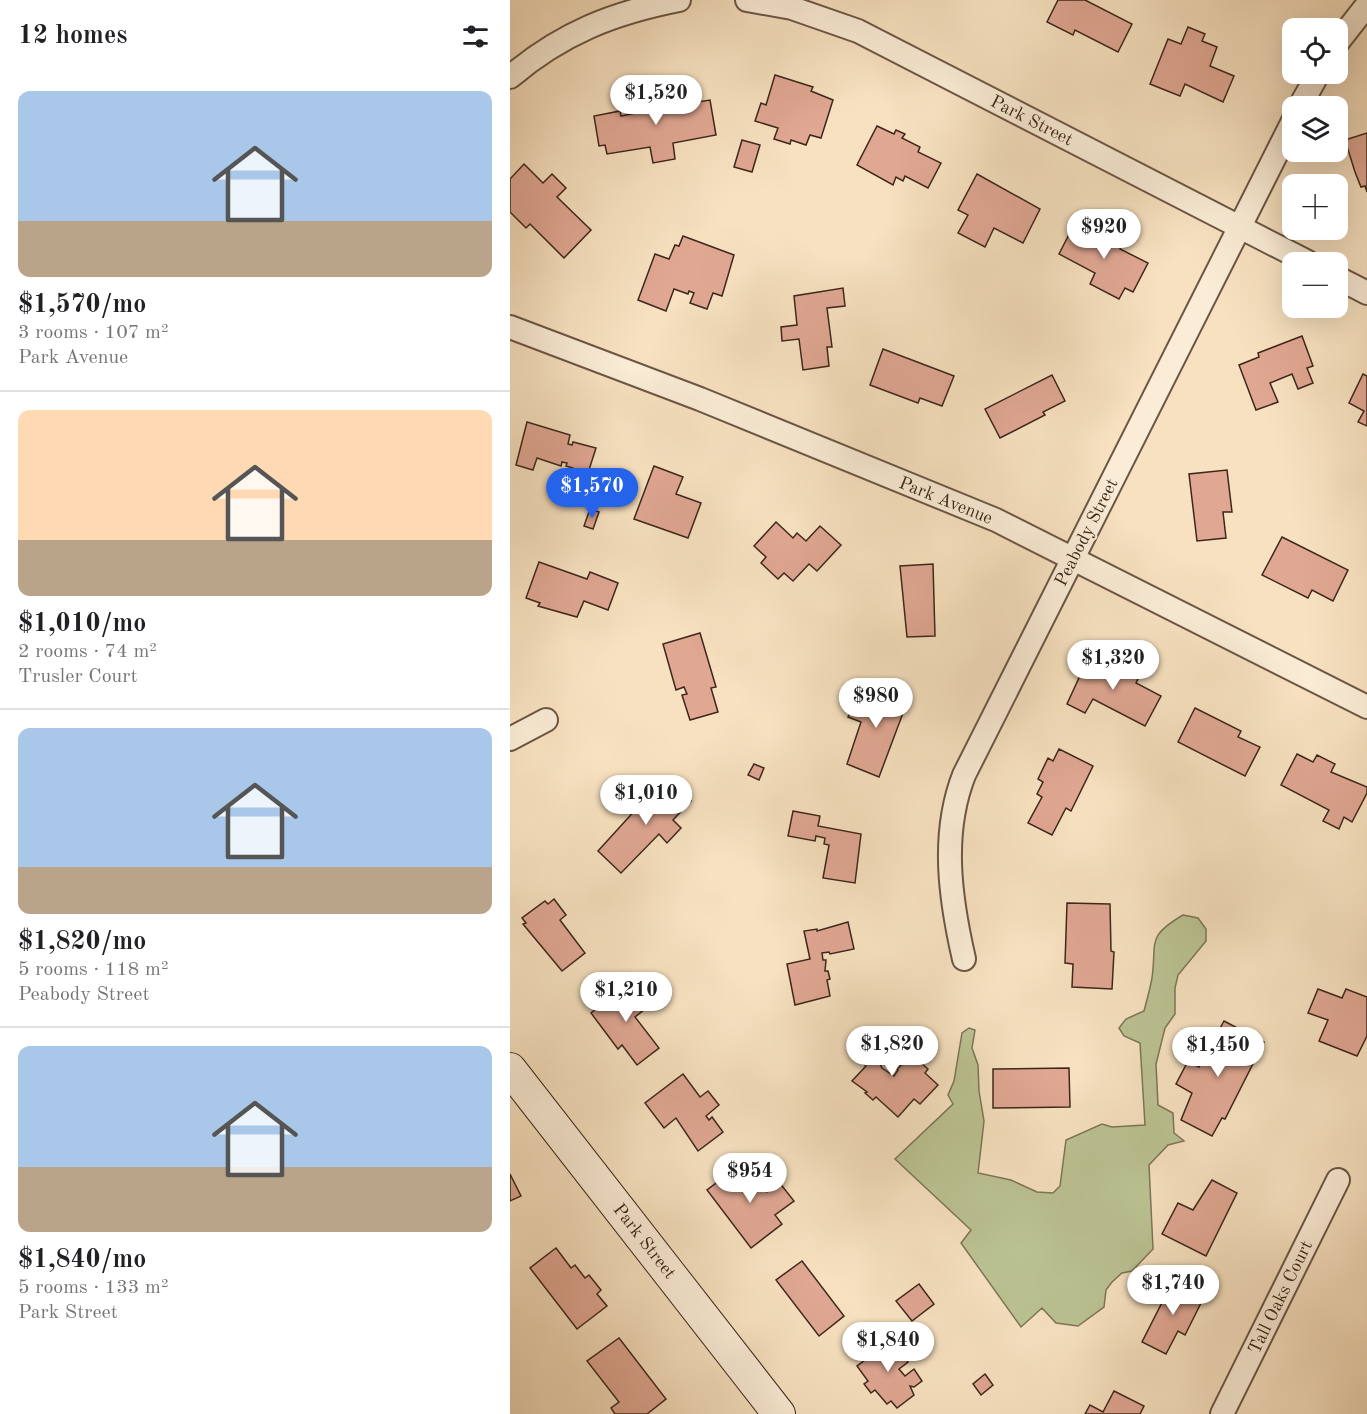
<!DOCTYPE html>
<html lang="en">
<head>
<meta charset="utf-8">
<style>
  :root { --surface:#fff; --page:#f2f2f2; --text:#202124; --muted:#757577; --line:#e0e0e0; --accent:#2563eb }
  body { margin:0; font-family:"Old Standard TT",serif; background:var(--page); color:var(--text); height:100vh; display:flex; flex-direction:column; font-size:22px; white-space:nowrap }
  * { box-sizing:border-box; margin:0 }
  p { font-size:20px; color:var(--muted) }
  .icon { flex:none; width:33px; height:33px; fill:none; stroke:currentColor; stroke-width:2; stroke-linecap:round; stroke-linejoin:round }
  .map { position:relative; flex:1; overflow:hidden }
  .panel { display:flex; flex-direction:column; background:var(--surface); width:510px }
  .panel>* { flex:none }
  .fabs { position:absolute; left:772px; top:18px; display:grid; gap:12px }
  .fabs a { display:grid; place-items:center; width:66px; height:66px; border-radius:12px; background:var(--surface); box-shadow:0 6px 24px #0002; font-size:30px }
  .price { position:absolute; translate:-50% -51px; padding:0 14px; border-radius:21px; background:#fff; color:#222; font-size:20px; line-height:39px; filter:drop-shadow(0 2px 3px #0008) }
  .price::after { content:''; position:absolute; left:50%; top:36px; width:18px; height:14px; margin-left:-9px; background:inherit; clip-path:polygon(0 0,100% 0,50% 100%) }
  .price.on { background:var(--accent); color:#fff }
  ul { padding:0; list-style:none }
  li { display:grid; align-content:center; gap:12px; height:318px; padding:0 18px }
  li+li { border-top:2px solid var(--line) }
  li span { display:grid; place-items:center; height:186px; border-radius:12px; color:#555 }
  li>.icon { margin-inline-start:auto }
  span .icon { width:108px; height:108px; fill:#fffc; stroke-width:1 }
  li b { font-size:26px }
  h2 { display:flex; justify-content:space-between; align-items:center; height:72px; padding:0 18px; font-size:26px }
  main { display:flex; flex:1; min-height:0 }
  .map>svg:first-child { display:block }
  .green { fill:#bbc393; stroke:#7c7557; stroke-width:1.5 }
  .building { fill:#e0a793; stroke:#3d271b; stroke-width:1.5 }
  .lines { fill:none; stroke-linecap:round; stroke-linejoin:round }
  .street-casing { stroke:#6c5644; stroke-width:26 }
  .secondary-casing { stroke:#3d271b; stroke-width:34 }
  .street { stroke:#faecd6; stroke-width:22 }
  .secondary { stroke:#faecd6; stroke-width:32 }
  .labels { text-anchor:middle; stroke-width:4.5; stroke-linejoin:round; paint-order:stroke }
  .street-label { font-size:18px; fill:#3d271b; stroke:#faecd6 }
</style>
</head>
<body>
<main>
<section class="panel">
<h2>12 homes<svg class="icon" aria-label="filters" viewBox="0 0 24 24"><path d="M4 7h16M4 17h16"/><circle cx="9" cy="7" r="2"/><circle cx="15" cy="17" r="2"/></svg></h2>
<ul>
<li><span style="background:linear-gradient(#a9c7e8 70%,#b9a48a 0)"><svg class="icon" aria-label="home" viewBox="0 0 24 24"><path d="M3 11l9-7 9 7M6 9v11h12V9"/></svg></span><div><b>$1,570/mo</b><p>3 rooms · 107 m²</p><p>Park Avenue</p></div></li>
<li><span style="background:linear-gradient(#ffd9b3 70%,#b9a48a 0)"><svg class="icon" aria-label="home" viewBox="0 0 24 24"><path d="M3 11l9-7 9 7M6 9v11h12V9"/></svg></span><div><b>$1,010/mo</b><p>2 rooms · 74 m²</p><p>Trusler Court</p></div></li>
<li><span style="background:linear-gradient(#a9c7e8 75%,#b9a48a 0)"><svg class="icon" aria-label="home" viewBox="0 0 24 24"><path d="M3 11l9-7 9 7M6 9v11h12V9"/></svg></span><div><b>$1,820/mo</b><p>5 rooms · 118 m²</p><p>Peabody Street</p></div></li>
<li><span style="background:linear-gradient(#a9c7e8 65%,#b9a48a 0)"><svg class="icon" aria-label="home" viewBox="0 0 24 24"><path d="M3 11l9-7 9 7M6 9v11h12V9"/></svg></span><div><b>$1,840/mo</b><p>5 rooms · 133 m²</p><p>Park Street</p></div></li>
</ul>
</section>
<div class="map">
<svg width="857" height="1414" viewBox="0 0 857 1414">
  <rect width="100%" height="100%" fill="#f7e1c0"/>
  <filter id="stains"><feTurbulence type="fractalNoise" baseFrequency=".00333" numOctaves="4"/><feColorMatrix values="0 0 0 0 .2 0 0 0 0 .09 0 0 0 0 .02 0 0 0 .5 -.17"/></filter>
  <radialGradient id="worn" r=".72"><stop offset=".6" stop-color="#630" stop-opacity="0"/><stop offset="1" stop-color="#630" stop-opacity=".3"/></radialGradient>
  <!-- green -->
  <path class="green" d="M673,915l15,3 8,11v12l-28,34 -3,13v26l-10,14 -9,36 2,41 15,8 1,20 10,8 -16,4 -19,20 4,84 -21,22 -10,2 -10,9 -6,8 -2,17 -26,19 -22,-3 -14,-15 -21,19 -60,-84 10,-13 -76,-71 58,-55 -5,-9 6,-14 8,-48 7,-5 6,2 -3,18 6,17 1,26 5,30 -6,52 33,7 26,12 16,1 7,-7 6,-46 36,-16 10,3 33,-2 -5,-82 -16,-7 -5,-8 7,-9 18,-8c3,-11 6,-22 8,-33 5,-37 -6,-41 31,-63z"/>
  <!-- building -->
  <g class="building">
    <polygon points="548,0 575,0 622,24 608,52 565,30 563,35 537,22"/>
    <polygon points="678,27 695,34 692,41 707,47 700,66 724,76 713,102 675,84 670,96 640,84 658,39 671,44"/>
    <polygon points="265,75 303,87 301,91 323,100 311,138 300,135 296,145 281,140 280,144 264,139 268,128 245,121 251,103 256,105"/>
    <polygon points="169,92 171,101 181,99 182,103 200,100 206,135 163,143 165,159 143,163 140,147 97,154 95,145 89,146 84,116 110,111 111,116 126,113 126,109 136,107 134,99"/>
    <polygon points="367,126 384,134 386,130 395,134 392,138 410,147 408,152 431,163 418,188 395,176 393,181 386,177 383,185 347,165"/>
    <polygon points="857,133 857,192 855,186 851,187 845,172 835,140"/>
    <polygon points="232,140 250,145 242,172 224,167"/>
    <polygon points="14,164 33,183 42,174 56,188 47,197 81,230 54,258 20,224 16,228 0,212 0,179"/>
    <polygon points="467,174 530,209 513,243 484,228 475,247 448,233 458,215 448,210"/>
    <polygon points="566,221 612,244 610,249 638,263 623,292 615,288 609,299 580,284 585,273 549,254"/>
    <polygon points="173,236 224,255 212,296 203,293 197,309 180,303 184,293 179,291 178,294 164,289 156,311 128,300 145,254 159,259 165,245 169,246"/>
    <polygon points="333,288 335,306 317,308 322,347 317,347 319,366 293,370 289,339 272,341 271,327 287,325 284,296"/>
    <polygon points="792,336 803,366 797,368 803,383 788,389 782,374 760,383 768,402 746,410 729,365 749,357 748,353"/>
    <polygon points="373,349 444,376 432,406 410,398 408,403 360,385"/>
    <polygon points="853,374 857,376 857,426 848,422 854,411 839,403"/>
    <polygon points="542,375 555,401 533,412 535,415 490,438 475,409"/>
    <polygon points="17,422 60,435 58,444 62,445 63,442 86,448 78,473 56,466 57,463 52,462 51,466 27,458 23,470 6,465"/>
    <polygon points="144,466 173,477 166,494 191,503 178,538 124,519"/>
    <polygon points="717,470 722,512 713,512 716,538 687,541 679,474"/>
    <polygon points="80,509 89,512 83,529 74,526"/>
    <polygon points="266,522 283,538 287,533 296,541 310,526 331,545 307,571 299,564 283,581 274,573 268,579 251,563 256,557 244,546"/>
    <polygon points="772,537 838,570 823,601 802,590 798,598 752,575"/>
    <polygon points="29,562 77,579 80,572 108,583 98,610 74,601 67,617 28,606 30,603 16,598"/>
    <polygon points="423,564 425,636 397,637 390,566"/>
    <polygon points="190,633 206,687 201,688 208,712 180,720 172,695 177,694 174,687 166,690 153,644"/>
    <polygon points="580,654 628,679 626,683 651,696 635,726 583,699 575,713 557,704"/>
    <polygon points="363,685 399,697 369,777 337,764 351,722 338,717 344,702 354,707"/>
    <polygon points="685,708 731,731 728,737 750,747 735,776 668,742"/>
    <polygon points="549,749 583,766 561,811 556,808 542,835 518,823 532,797 527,794 533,782 528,779 538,758 543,761"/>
    <polygon points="787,754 803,762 807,755 825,764 821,772 857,787 857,793 842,822 834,817 829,829 813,821 819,810 771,785"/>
    <polygon points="244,764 254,768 249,780 238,775"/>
    <polygon points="159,779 181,801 163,820 171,828 157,843 149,834 111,873 88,851 138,796 140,798"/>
    <polygon points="283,811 310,816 308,826 351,834 345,883 313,878 319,845 314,844 315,838 306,836 305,841 278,836"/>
    <polygon points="44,899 56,915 50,920 75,953 52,971 13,924 16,923 12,918 35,901 38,904"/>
    <polygon points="557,903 600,904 601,951 604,952 602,989 562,987 563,964 555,963"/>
    <polygon points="338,922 344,949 320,954 319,952 312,953 313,960 316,960 315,971 318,971 320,979 317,980 320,996 285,1005 277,964 300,959 294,931 307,929 307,931"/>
    <polygon points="121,982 139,1006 125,1017 149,1048 127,1065 112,1045 108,1049 81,1013"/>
    <polygon points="808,989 832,998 836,989 857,997 857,1036 847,1056 809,1041 818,1020 798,1013"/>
    <polygon points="714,1021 754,1042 715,1119 712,1118 702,1136 671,1120 682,1093 666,1084 678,1061 689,1067 695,1056 700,1059 704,1055 706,1050 700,1047"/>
    <polygon points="367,1030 384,1045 369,1062 372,1068 384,1076 388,1070 387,1069 402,1055 418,1069 415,1073 428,1085 410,1104 404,1099 388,1117 366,1097 363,1100 355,1093 357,1092 342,1081 356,1066 347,1058 353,1052 350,1049"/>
    <polygon points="559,1068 560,1107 483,1108 483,1069"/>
    <polygon points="173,1074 190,1097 198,1091 209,1105 196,1116 199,1120 202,1117 213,1132 188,1151 166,1118 154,1128 135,1103"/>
    <polygon points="234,1162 257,1192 269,1182 284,1201 265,1215 272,1224 241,1248 197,1190"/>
    <polygon points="0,1174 11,1196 0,1201"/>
    <polygon points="702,1180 727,1193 696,1256 652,1234 668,1203 683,1210"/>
    <polygon points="46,1248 61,1268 65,1265 75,1278 79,1275 91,1290 87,1294 97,1306 67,1329 20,1268"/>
    <polygon points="292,1261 334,1316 309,1336 266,1280"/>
    <polygon points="664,1279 695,1295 675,1335 668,1331 656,1354 632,1342"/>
    <polygon points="409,1284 424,1304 402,1321 386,1301"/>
    <polygon points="365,1337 371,1346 380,1339 398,1362 389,1369 395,1376 404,1369 412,1381 404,1387 400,1386 404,1395 387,1408 381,1401 377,1404 365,1390 361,1393 354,1384 358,1381 347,1366 359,1357 351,1347"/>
    <polygon points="109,1338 156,1399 137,1414 105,1414 101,1408 109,1402 77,1361"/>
    <polygon points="475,1374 483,1385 471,1395 463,1384"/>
    <polygon points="604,1391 634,1406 630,1414 575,1414 580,1405 593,1412"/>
  </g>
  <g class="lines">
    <!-- street casing -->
    <g class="street-casing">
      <g id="street">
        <polyline points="237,0 282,8 348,31 798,262"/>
        <polyline points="828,42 857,5"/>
        <path d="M0,77c52,-44 103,-64 169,-77"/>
        <polyline points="790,106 808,74"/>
        <polyline points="828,278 857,293"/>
        <polyline points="0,327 190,399 486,520 857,707"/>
        <polyline points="0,739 36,720"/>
        <path d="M454,959c-14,-61 -23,-125 0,-184l329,-654"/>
        <polyline points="712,1414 828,1180"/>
      </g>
    </g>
    <!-- secondary casing -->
    <g class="secondary-casing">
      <polyline id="secondary" points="0,1069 269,1414"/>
    </g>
    <!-- street -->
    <use href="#street" class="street"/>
    <!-- secondary -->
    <use href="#secondary" class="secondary"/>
  </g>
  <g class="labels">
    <!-- street labels -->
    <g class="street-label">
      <text transform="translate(522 120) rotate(27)" y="6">Park Street</text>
      <text transform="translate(436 500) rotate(22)" y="6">Park Avenue</text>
      <text transform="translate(576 532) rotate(-63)" y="6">Peabody Street</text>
      <text transform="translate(135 1241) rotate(52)" y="6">Park Street</text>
      <text transform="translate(770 1297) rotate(-64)" y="6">Tall Oaks Court</text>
    </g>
  </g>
  <rect width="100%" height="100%" filter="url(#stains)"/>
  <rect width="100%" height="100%" fill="url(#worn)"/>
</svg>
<div class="fabs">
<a><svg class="icon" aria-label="locate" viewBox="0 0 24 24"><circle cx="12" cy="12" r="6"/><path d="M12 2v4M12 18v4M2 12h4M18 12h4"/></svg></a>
<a><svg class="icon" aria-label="layers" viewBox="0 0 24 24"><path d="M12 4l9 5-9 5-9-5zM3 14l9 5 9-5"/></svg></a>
<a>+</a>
<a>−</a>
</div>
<b class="price" style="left:146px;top:126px">$1,520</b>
<b class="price" style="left:594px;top:260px">$920</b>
<b class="price on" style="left:82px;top:519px">$1,570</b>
<b class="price" style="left:603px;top:691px">$1,320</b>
<b class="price" style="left:366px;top:729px">$980</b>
<b class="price" style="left:136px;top:826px">$1,010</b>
<b class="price" style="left:116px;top:1023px">$1,210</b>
<b class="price" style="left:382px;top:1077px">$1,820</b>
<b class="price" style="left:708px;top:1078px">$1,450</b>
<b class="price" style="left:240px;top:1204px">$954</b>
<b class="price" style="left:663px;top:1316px">$1,740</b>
<b class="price" style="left:378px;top:1373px">$1,840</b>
</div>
</main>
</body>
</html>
